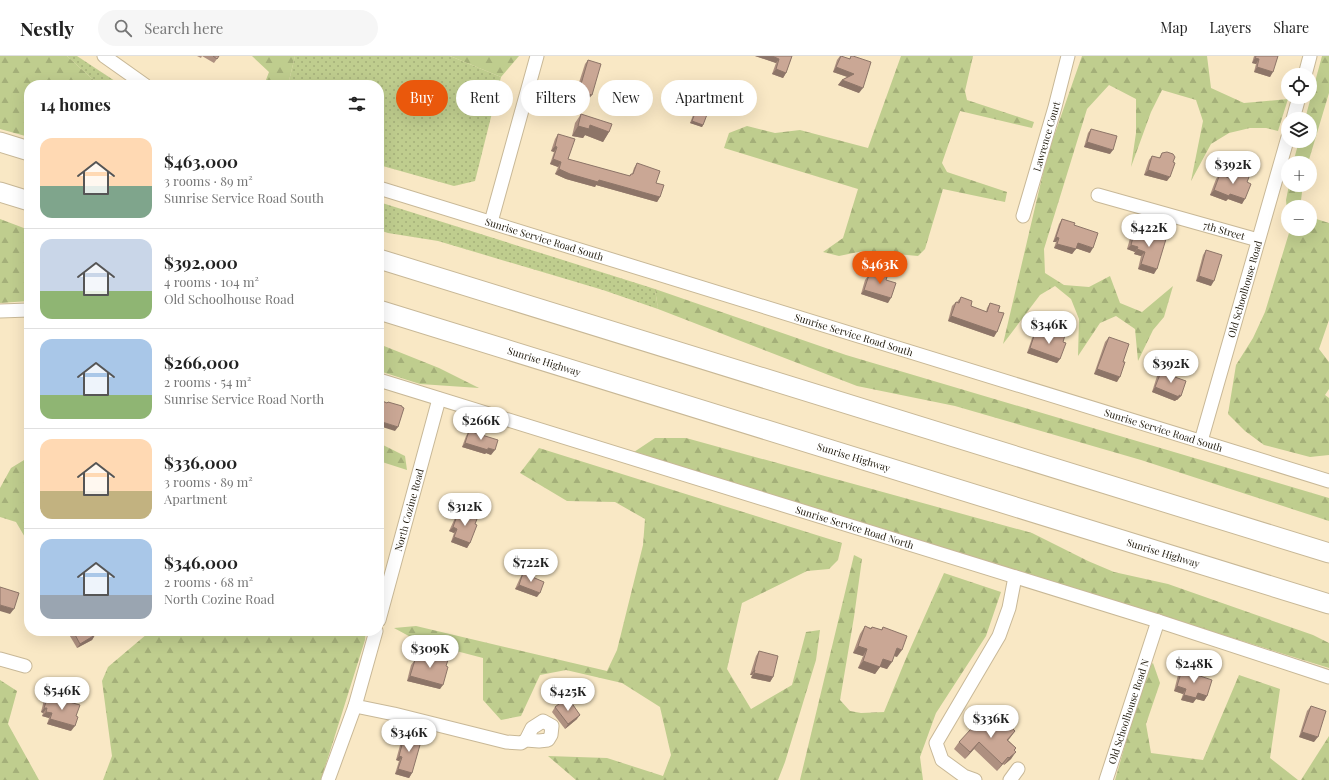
<!DOCTYPE html>
<html lang="en">
<head>
<meta charset="utf-8">
<style>
  :root { --surface:#fff; --page:#f6f6f6; --text:#222; --muted:#767676; --line:#e0e0e0; --accent:#ea580c }
  body { margin:0; font-family:"Playfair Display",serif; background:var(--page); color:var(--text); height:100vh; display:flex; flex-direction:column; font-size:15px; white-space:nowrap }
  * { box-sizing:border-box; margin:0 }
  p { font-size:13px; color:var(--muted) }
  .icon { flex:none; width:22px; height:22px; fill:none; stroke:currentColor; stroke-width:2; stroke-linecap:round; stroke-linejoin:round }
  .map { position:relative; flex:1; overflow:hidden }
  .panel { position:absolute; left:24px; top:24px; width:360px; height:556px; display:flex; flex-direction:column; background:var(--surface); border-radius:16px; box-shadow:0 4px 16px #0002 }
  .panel>* { flex:none }
  .hud { position:absolute; left:396px; top:24px; width:380px; height:36px; display:flex; gap:8px }
  .buttons { position:absolute; left:1281px; top:12px; display:grid; gap:8px }
  .buttons a { display:grid; place-items:center; width:36px; height:36px; border-radius:50%; background:var(--surface); box-shadow:0 4px 16px #0002; font-size:20px }
  .price { position:absolute; translate:-50% -34px; padding:0 9px; border-radius:14px; background:#fff; color:#222; font-size:13px; line-height:26px; filter:drop-shadow(0 1px 2px #0008) }
  .price::after { content:''; position:absolute; left:50%; top:24px; width:12px; height:9px; margin-left:-6px; background:inherit; clip-path:polygon(0 0,100% 0,50% 100%) }
  .price.active { background:var(--accent); color:#fff }
  ul { padding:0; list-style:none }
  li { display:flex; align-items:center; gap:12px; height:100px; padding:0 16px }
  li+li { border-top:1px solid var(--line) }
  li span { display:grid; place-items:center; flex:none; width:112px; height:80px; border-radius:12px; color:#555 }
  li>.icon { margin-inline-start:auto }
  span .icon { width:48px; height:48px; fill:#fffc; stroke-width:1 }
  li b { font-size:17px }
  h2 { display:flex; justify-content:space-between; align-items:center; height:48px; padding:0 16px; font-size:17px }
  .tag { padding:0 14px; border-radius:18px; background:var(--surface); box-shadow:0 4px 16px #0002; font-size:14px; line-height:36px }
  .tag.active { background:var(--accent); color:#fff }
  header { display:flex; align-items:center; gap:24px; box-sizing:border-box; height:56px; padding:0 20px; background:var(--surface); border-bottom:1px solid var(--line) }
  header strong { font-size:19px }
  nav { display:flex; gap:22px; margin-inline-start:auto; font-size:14px }
  .search { width:280px; height:36px; background:var(--page); display:flex; align-items:center; gap:10px; box-sizing:border-box; padding:0 14px; border-radius:22px; color:var(--muted); font-size:15px }
  .map>svg:first-child { display:block }
  .grass { fill:url(#grass-dots) }
  .forest { fill:url(#forest-firs) }
  .lines { fill:none; stroke-linecap:round; stroke-linejoin:round }
  .minor-casing { stroke:#c8b897; stroke-width:15 }
  .highway-casing { stroke:#c8b897; stroke-width:21 }
  .minor { stroke:#fff; stroke-width:13 }
  .highway { stroke:#fff; stroke-width:19 }
  .wall { fill:#ae9080 }
  .shaded-wall { fill:#8d7568 }
  .building { fill:#caa795; stroke:#8d7568 }
  .labels { text-anchor:middle; stroke-width:3; stroke-linejoin:round; paint-order:stroke }
  .street-label { font-size:10px; fill:#211b0e; stroke:#f9e8c5 }
</style>
</head>
<body>
<header>
<strong>Nestly</strong>
<div class="search"><svg class="icon" aria-label="search" viewBox="0 0 24 24"><circle cx="10" cy="10" r="6"/><path d="M15 15l6 6"/></svg>Search here</div>
<nav><a>Map</a><a>Layers</a><a>Share</a></nav>
</header>
<div class="map">
<svg width="1329" height="724" viewBox="0 0 1329 724">
  <defs>
    <pattern id="grass-dots" width="8" height="8" patternUnits="userSpaceOnUse"><rect width="8" height="8" fill="#bfcd8e"/><path d="M2 2h.1M6 6h.1" fill="none" stroke="#a4af79" stroke-width="1.8" stroke-linecap="round"/></pattern>
    <pattern id="forest-firs" width="22" height="20" patternUnits="userSpaceOnUse"><rect width="22" height="20" fill="#bfcd8e"/><path d="M5 1l3.5 6h-7zM16 11l3.5 6h-7z" fill="#a4af79"/></pattern>
  </defs>
  <rect width="100%" height="100%" fill="#f9e8c5"/>
  <!-- grass -->
  <g class="grass">
    <polygon points="67,0 77,0 121,29 99,29"/>
    <polygon points="295,0 450,0 501,21 475,125 454,130 379,109 379,29 288,29"/>
    <polygon points="379,146 655,233 658,253 603,234 438,185 388,177 379,174"/>
  </g>
  <!-- forest -->
  <g class="forest">
    <polygon points="0,0 67,0 99,29 29,29 29,81 0,73"/>
    <polygon points="252,0 295,0 288,29 264,29 269,16"/>
    <polygon points="450,0 519,0 501,21"/>
    <polygon points="901,0 973,0 965,35 967,44 1034,66 1032,72 960,55 942,107 947,116 1007,136 1005,146 943,133 925,193 918,200 863,195 839,200 823,196 843,182 858,133 724,92 729,77 747,70 775,77 800,74 868,92"/>
    <polygon points="1082,0 1207,0 1211,32 1244,47 1288,43 1278,75 1266,72 1250,72 1229,77 1211,88 1191,125 1203,65 1196,44 1162,34 1151,56 1131,111 1136,77 1136,43 1109,29 1087,53 1044,193 1045,217 1064,229 1089,231 1110,220 1120,247 1142,256 1173,230 1164,261 1153,274 1138,305 1135,273 1116,260 1100,267 1078,300 1079,263 1071,243 1055,230 1040,239 1003,288 1047,100"/>
    <polygon points="1322,0 1329,0 1329,37 1308,107 1293,107 1299,85 1310,85 1310,63 1305,63"/>
    <polygon points="1289,129 1303,129 1301,144 1304,151 1288,151 1288,166 1286,144"/>
    <polygon points="1310,161 1329,167 1329,264 1319,293 1329,306 1329,333 1325,339 1329,342 1329,399 1310,401 1264,389 1245,375 1228,358 1236,309 1253,282 1265,256 1289,177 1288,173 1310,173"/>
    <polygon points="0,163 29,174 29,245 0,247"/>
    <polygon points="655,233 846,299 1329,442 1329,465 1141,404 955,350 857,330 658,253"/>
    <polygon points="379,288 439,312 479,332 420,328 379,315"/>
    <polygon points="655,382 686,382 1032,477 1088,505 1114,516 1168,528 1313,579 1329,587 1329,612 634,396"/>
    <polygon points="379,387 405,400 407,414 379,405"/>
    <polygon points="539,392 842,487 838,504 829,513 807,515 742,547 727,613 751,653 792,629 806,576 820,574 816,604 785,706 778,724 576,724 548,700 607,702 663,720 671,699 660,651 622,627 566,614 540,619 521,660 501,664 483,644 483,602 418,585 394,572 416,570 607,615 617,594 643,489 645,463 615,446 567,445 520,417"/>
    <polygon points="29,401 29,488 16,466 0,461 0,432 11,412"/>
    <polygon points="854,499 862,503 854,561 840,644 850,655 861,657 884,656 907,600 944,517 1001,536 986,580 936,657 920,701 923,724 800,724"/>
    <polygon points="147,575 366,575 365,584 321,724 103,724 112,700 102,625 108,611 147,578"/>
    <polygon points="1153,607 1160,627 1146,668 1151,697 1203,704 1239,619 1280,633 1270,702 1298,724 1115,724 1147,612"/>
    <polygon points="0,624 17,635 8,668 39,724 0,724"/>
    <polygon points="1329,680 1329,724 1301,724"/>
  </g>
  <g class="lines">
    <!-- minor casing -->
    <g class="minor-casing">
      <g id="minor">
        <polyline points="104,0 145,29"/>
        <polyline points="1305,19 1310,0"/>
        <polyline points="1293,63 1299,41"/>
        <path id="s1" d="M379,132l950,293"/>
        <path id="s2" d="M1098,139l160,45"/>
        <path id="s3" d="M1023,160l32,-109 13,-51"/>
        <polyline points="491,166 537,0"/>
        <polyline points="0,255 29,254"/>
        <path id="s4" d="M379,324l779,241 171,56"/>
        <path id="s5" d="M1201,385l87,-304"/>
        <path id="s6" d="M379,564l60,-221"/>
        <polyline points="0,603 25,610"/>
        <polyline points="355,650 394,658 506,686 521,687 526,684 532,672 543,665 552,670 551,679 548,684 539,685 526,684"/>
        <polyline points="328,724 355,650 376,575"/>
        <polyline points="975,724 964,720 942,704 936,687 999,580 1009,552 1015,521"/>
        <polyline points="1010,724 1018,713"/>
        <path id="s7" d="M1106,724l52,-159"/>
      </g>
    </g>
    <!-- highway casing -->
    <g class="highway-casing">
      <g id="highway">
        <polyline points="0,86 29,95"/>
        <polyline points="0,136 29,145"/>
        <polyline points="379,203 1329,497"/>
        <path id="s8" d="M379,254l950,294"/>
      </g>
    </g>
    <!-- minor -->
    <use href="#minor" class="minor"/>
    <!-- highway -->
    <use href="#highway" class="highway"/>
  </g>
  <!-- wall -->
  <g class="wall">
    <polygon points="197,0 219,0 214,7 202,0 201,2"/>
    <polygon points="755,0 792,0 786,17 783,22 772,18 776,7"/>
    <polygon points="840,0 849,3 851,0 859,37 838,29 842,24 847,21 833,16 837,4"/>
    <polygon points="1254,0 1278,0 1270,21 1254,16 1256,8 1252,7"/>
    <polygon points="588,4 588,44 575,39 585,8"/>
    <polygon points="697,52 703,69 702,71 690,67 695,54"/>
    <polygon points="581,58 609,76 603,86 585,79 583,82 572,80 575,67"/>
    <polygon points="1091,73 1110,98 1084,91 1088,77"/>
    <polygon points="558,78 568,103 629,120 631,118 632,118 634,112 637,107 656,127 660,141 657,146 596,129 595,131 566,123 555,118 558,111 550,108 554,96 551,95 555,83"/>
    <polygon points="1162,97 1167,125 1144,119 1149,104 1152,100 1159,102"/>
    <polygon points="1234,116 1247,126 1242,148 1228,143 1226,145 1210,139 1216,123 1220,118 1230,122"/>
    <polygon points="1062,163 1074,169 1090,197 1076,192 1072,198 1054,192 1056,186 1053,186 1059,168"/>
    <polygon points="1135,174 1138,175 1139,174 1154,218 1138,213 1141,200 1134,198 1135,196 1127,193 1131,179"/>
    <polygon points="1206,194 1211,230 1196,225 1203,199"/>
    <polygon points="874,214 886,224 888,247 861,238 865,224 869,219 870,220"/>
    <polygon points="961,241 971,250 986,256 987,252 990,247 998,256 994,281 948,265 952,250 956,246 957,246"/>
    <polygon points="1054,275 1063,286 1060,303 1057,307 1027,297 1032,282 1035,277 1050,282 1051,280"/>
    <polygon points="1109,281 1117,326 1094,318 1105,286"/>
    <polygon points="1161,316 1181,340 1177,344 1176,344 1175,345 1152,336 1157,320"/>
    <polygon points="469,375 491,399 486,397 485,398 462,391 466,380"/>
    <polygon points="458,457 475,468 470,487 467,492 451,486 454,477 449,475 455,462"/>
    <polygon points="523,517 537,541 515,533 520,522"/>
    <polygon points="865,570 871,572 872,571 881,574 883,571 897,601 894,600 887,613 880,611 875,618 858,612 863,600 853,597 860,578"/>
    <polygon points="67,575 93,575 95,579 92,584 77,592"/>
    <polygon points="759,595 773,621 770,626 751,622 752,619 750,619 756,600"/>
    <polygon points="419,596 446,610 440,633 407,625 411,609 415,604 416,600"/>
    <polygon points="1182,614 1207,640 1204,645 1196,643 1193,647 1181,644 1183,638 1174,635 1178,619"/>
    <polygon points="48,640 71,675 47,668 49,662 42,660 43,657 41,656 44,644"/>
    <polygon points="1311,650 1314,686 1299,681 1307,655"/>
    <polygon points="555,651 577,663 565,673 552,656"/>
    <polygon points="988,667 999,672 1015,675 1008,684 1016,692 1011,703 1004,709 1003,708 997,715 974,693 965,703 954,693 959,686"/>
    <polygon points="405,678 412,717 409,722 395,718 399,705 396,704 402,682"/>
  </g>
  <!-- shaded-wall -->
  <g class="shaded-wall">
    <polygon points="755,0 772,0 779,3 776,7"/>
    <polygon points="1255,2 1259,3 1256,8 1252,7"/>
    <polygon points="836,11 854,18 851,22 833,16"/>
    <polygon points="1257,11 1273,16 1270,21 1254,16"/>
    <polygon points="776,13 786,17 783,22 772,18"/>
    <polygon points="842,24 863,32 859,37 838,29"/>
    <polygon points="579,35 592,39 588,44 575,39"/>
    <polygon points="692,65 703,69 702,71 690,67"/>
    <polygon points="590,69 609,76 603,86 585,79 583,82 572,80 578,70"/>
    <polygon points="1087,86 1113,94 1110,98 1084,91"/>
    <polygon points="555,90 557,91 554,96 551,95"/>
    <polygon points="553,103 561,106 558,111 550,108"/>
    <polygon points="559,113 599,124 660,141 657,146 596,129 595,131 566,123 555,118"/>
    <polygon points="1148,114 1170,121 1167,125 1144,119"/>
    <polygon points="1214,134 1230,138 1245,143 1242,148 1228,143 1226,145 1210,139"/>
    <polygon points="1056,181 1059,182 1056,186 1053,186"/>
    <polygon points="1078,187 1093,192 1090,197 1075,192"/>
    <polygon points="1057,188 1076,193 1072,198 1054,192"/>
    <polygon points="1131,189 1138,191 1135,196 1127,193"/>
    <polygon points="1137,193 1145,196 1141,200 1134,198"/>
    <polygon points="1141,208 1157,213 1154,218 1138,213"/>
    <polygon points="1199,220 1214,225 1211,230 1196,225"/>
    <polygon points="864,234 891,242 888,247 861,238"/>
    <polygon points="951,260 997,276 994,281 948,265"/>
    <polygon points="1030,292 1060,303 1057,307 1027,297"/>
    <polygon points="1097,313 1120,321 1117,326 1094,318"/>
    <polygon points="1155,331 1181,340 1177,344 1176,344 1175,345 1152,336"/>
    <polygon points="379,365 398,371 395,375 379,370"/>
    <polygon points="465,387 488,392 495,394 491,399 486,397 485,398 462,391"/>
    <polygon points="453,471 457,473 454,477 449,475"/>
    <polygon points="454,481 470,487 467,492 451,486"/>
    <polygon points="519,529 540,537 537,541 515,533"/>
    <polygon points="0,549 14,553 10,558 0,555"/>
    <polygon points="95,579 92,584 77,592 80,588"/>
    <polygon points="858,590 867,593 863,600 853,597"/>
    <polygon points="897,592 902,594 897,601 892,599"/>
    <polygon points="883,603 892,606 887,613 878,610"/>
    <polygon points="863,605 880,611 875,618 858,612"/>
    <polygon points="754,614 755,614 752,619 750,619"/>
    <polygon points="754,617 773,621 770,626 751,622"/>
    <polygon points="410,620 443,629 440,633 407,625"/>
    <polygon points="1177,630 1186,633 1183,638 1174,635"/>
    <polygon points="1198,637 1207,640 1204,645 1196,643 1193,647 1181,644 1184,639"/>
    <polygon points="44,652 47,652 43,657 41,656"/>
    <polygon points="46,656 52,657 49,662 42,660"/>
    <polygon points="580,659 577,663 565,673 568,668"/>
    <polygon points="50,663 75,670 71,675 47,668"/>
    <polygon points="1015,675 1010,682 1002,691 1007,684"/>
    <polygon points="1302,676 1318,681 1314,686 1299,681"/>
    <polygon points="979,686 974,693 965,703 970,696"/>
    <polygon points="1016,696 1011,703 1004,709 1009,702"/>
    <polygon points="399,700 402,701 399,705 396,704"/>
    <polygon points="1008,701 1003,708 997,715 1002,708"/>
    <polygon points="398,713 412,717 409,722 395,718"/>
  </g>
  <!-- building -->
  <g class="building">
    <polygon points="213,0 219,0 217,3"/>
    <polygon points="772,0 792,0 786,17 776,13 779,3"/>
    <polygon points="841,0 850,3 851,0 853,0 871,6 863,32 842,24 854,18 836,11"/>
    <polygon points="1256,0 1278,0 1273,16 1257,11 1259,3 1255,2"/>
    <polygon points="588,4 601,8 592,39 579,35"/>
    <polygon points="697,52 708,56 703,69 692,65"/>
    <polygon points="581,58 612,68 609,76 590,69 589,73 578,70"/>
    <polygon points="1091,73 1117,80 1113,94 1087,86"/>
    <polygon points="558,78 575,83 568,103 630,120 631,118 633,118 637,107 660,115 656,127 664,129 660,141 599,124 598,126 570,118 559,113 561,106 553,103 557,91 555,90"/>
    <polygon points="1167,96 1173,98 1175,101 1173,106 1175,107 1170,121 1148,114 1152,100 1160,102 1162,97"/>
    <polygon points="1234,116 1249,121 1247,126 1251,128 1245,143 1230,138 1229,140 1214,134 1220,118 1231,123"/>
    <polygon points="1062,163 1075,167 1074,169 1098,177 1093,192 1078,187 1076,193 1057,188 1059,182 1056,181"/>
    <polygon points="1135,174 1139,176 1139,174 1166,183 1157,213 1141,208 1145,196 1137,193 1138,191 1131,189"/>
    <polygon points="1206,194 1222,199 1214,225 1199,220"/>
    <polygon points="874,214 888,218 886,224 896,227 891,242 864,234 869,219 872,220"/>
    <polygon points="961,241 972,245 971,250 987,256 990,247 1000,250 998,256 1004,257 997,276 951,260 956,246 959,247"/>
    <polygon points="1054,275 1065,279 1063,286 1066,287 1060,303 1030,292 1035,277 1052,283"/>
    <polygon points="1109,281 1129,288 1123,306 1125,306 1120,321 1097,313"/>
    <polygon points="1161,316 1186,325 1181,340 1179,339 1179,341 1155,331"/>
    <polygon points="380,344 387,347 388,346 402,350 402,351 404,352 398,371 379,365 379,348"/>
    <polygon points="469,375 498,384 495,394 488,392 488,394 465,387"/>
    <polygon points="458,457 461,458 461,457 477,463 475,468 477,469 470,487 454,481 457,473 453,471"/>
    <polygon points="523,517 544,526 540,537 519,529"/>
    <polygon points="0,531 19,537 14,553 0,549"/>
    <polygon points="865,570 871,573 872,571 882,574 883,571 907,580 902,594 897,592 892,606 883,603 880,611 863,605 867,593 858,590"/>
    <polygon points="73,575 93,575 95,579 80,588"/>
    <polygon points="759,595 778,600 773,621 754,617 755,614 754,614"/>
    <polygon points="419,596 448,604 446,610 448,611 443,629 410,620 415,604 416,605"/>
    <polygon points="1182,614 1212,624 1207,640 1198,637 1196,642 1184,639 1186,633 1177,630"/>
    <polygon points="48,640 80,649 76,660 78,661 75,670 50,663 52,657 46,656 47,652 44,652"/>
    <polygon points="564,644 567,649 571,646 580,659 568,668 555,651"/>
    <polygon points="1311,650 1326,655 1318,681 1302,676"/>
    <polygon points="982,661 988,667 991,664 999,672 1005,665 1015,675 1007,684 1016,692 1014,694 1016,696 1009,702 1008,701 1002,708 979,686 970,696 959,686"/>
    <polygon points="405,678 422,682 412,717 398,713 402,701 399,700"/>
  </g>
  <g class="labels">
    <!-- street labels -->
    <g class="street-label">
      <text dy="4" stroke="none"><textPath href="#s3" startOffset="83">Lawrence Court</textPath></text>
      <text dy="4" stroke="none"><textPath href="#s2" startOffset="131">7th Street</textPath></text>
      <text dy="4" stroke="none"><textPath href="#s1" startOffset="173">Sunrise Service Road South</textPath></text>
      <text dy="4" stroke="none"><textPath href="#s5" startOffset="158">Old Schoolhouse Road</textPath></text>
      <text dy="4" stroke="none"><textPath href="#s1" startOffset="497">Sunrise Service Road South</textPath></text>
      <text dy="4" stroke="none"><textPath href="#s8" startOffset="173">Sunrise Highway</textPath></text>
      <text dy="4" stroke="none"><textPath href="#s1" startOffset="821">Sunrise Service Road South</textPath></text>
      <text dy="4" stroke="none"><textPath href="#s8" startOffset="497">Sunrise Highway</textPath></text>
      <text dy="4" stroke="none"><textPath href="#s6" startOffset="114">North Cozine Road</textPath></text>
      <text dy="4" stroke="none"><textPath href="#s4" startOffset="498">Sunrise Service Road North</textPath></text>
      <text dy="4" stroke="none"><textPath href="#s8" startOffset="821">Sunrise Highway</textPath></text>
      <text dy="4" stroke="none"><textPath href="#s7" startOffset="72">Old Schoolhouse Road N</textPath></text>
    </g>
  </g>
</svg>
<div class="buttons">
<a><svg class="icon" aria-label="locate" viewBox="0 0 24 24"><circle cx="12" cy="12" r="6"/><path d="M12 2v4M12 18v4M2 12h4M18 12h4"/></svg></a>
<a><svg class="icon" aria-label="layers" viewBox="0 0 24 24"><path d="M12 4l9 5-9 5-9-5zM3 14l9 5 9-5"/></svg></a>
<a>+</a>
<a>−</a>
</div>
<b class="price" style="left:1233px;top:129px">$392K</b>
<b class="price" style="left:1149px;top:192px">$422K</b>
<b class="price active" style="left:880px;top:229px">$463K</b>
<b class="price" style="left:1049px;top:289px">$346K</b>
<b class="price" style="left:1171px;top:328px">$392K</b>
<b class="price" style="left:481px;top:385px">$266K</b>
<b class="price" style="left:465px;top:471px">$312K</b>
<b class="price" style="left:531px;top:527px">$722K</b>
<b class="price" style="left:430px;top:613px">$309K</b>
<b class="price" style="left:1194px;top:628px">$248K</b>
<b class="price" style="left:62px;top:655px">$546K</b>
<b class="price" style="left:568px;top:656px">$425K</b>
<b class="price" style="left:991px;top:683px">$336K</b>
<b class="price" style="left:409px;top:697px">$346K</b>
<div class="hud">
<a class="tag active">Buy</a>
<a class="tag">Rent</a>
<a class="tag">Filters</a>
<a class="tag">New</a>
<a class="tag">Apartment</a>
</div>
<section class="panel">
<h2>14 homes<svg class="icon" aria-label="filters" viewBox="0 0 24 24"><path d="M4 7h16M4 17h16"/><circle cx="9" cy="7" r="2"/><circle cx="15" cy="17" r="2"/></svg></h2>
<ul>
<li><span style="background:linear-gradient(#ffd9b3 60%,#7fa58c 0)"><svg class="icon" aria-label="home" viewBox="0 0 24 24"><path d="M3 11l9-7 9 7M6 9v11h12V9"/></svg></span><div><b>$463,000</b><p>3 rooms · 89 m²</p><p>Sunrise Service Road South</p></div></li>
<li><span style="background:linear-gradient(#c9d6e8 65%,#8fb573 0)"><svg class="icon" aria-label="home" viewBox="0 0 24 24"><path d="M3 11l9-7 9 7M6 9v11h12V9"/></svg></span><div><b>$392,000</b><p>4 rooms · 104 m²</p><p>Old Schoolhouse Road</p></div></li>
<li><span style="background:linear-gradient(#a9c7e8 70%,#8fb573 0)"><svg class="icon" aria-label="home" viewBox="0 0 24 24"><path d="M3 11l9-7 9 7M6 9v11h12V9"/></svg></span><div><b>$266,000</b><p>2 rooms · 54 m²</p><p>Sunrise Service Road North</p></div></li>
<li><span style="background:linear-gradient(#ffd9b3 65%,#c2b280 0)"><svg class="icon" aria-label="home" viewBox="0 0 24 24"><path d="M3 11l9-7 9 7M6 9v11h12V9"/></svg></span><div><b>$336,000</b><p>3 rooms · 89 m²</p><p>Apartment</p></div></li>
<li><span style="background:linear-gradient(#a9c7e8 70%,#9aa5b1 0)"><svg class="icon" aria-label="home" viewBox="0 0 24 24"><path d="M3 11l9-7 9 7M6 9v11h12V9"/></svg></span><div><b>$346,000</b><p>2 rooms · 68 m²</p><p>North Cozine Road</p></div></li>
</ul>
</section>
</div>
</body>
</html>
